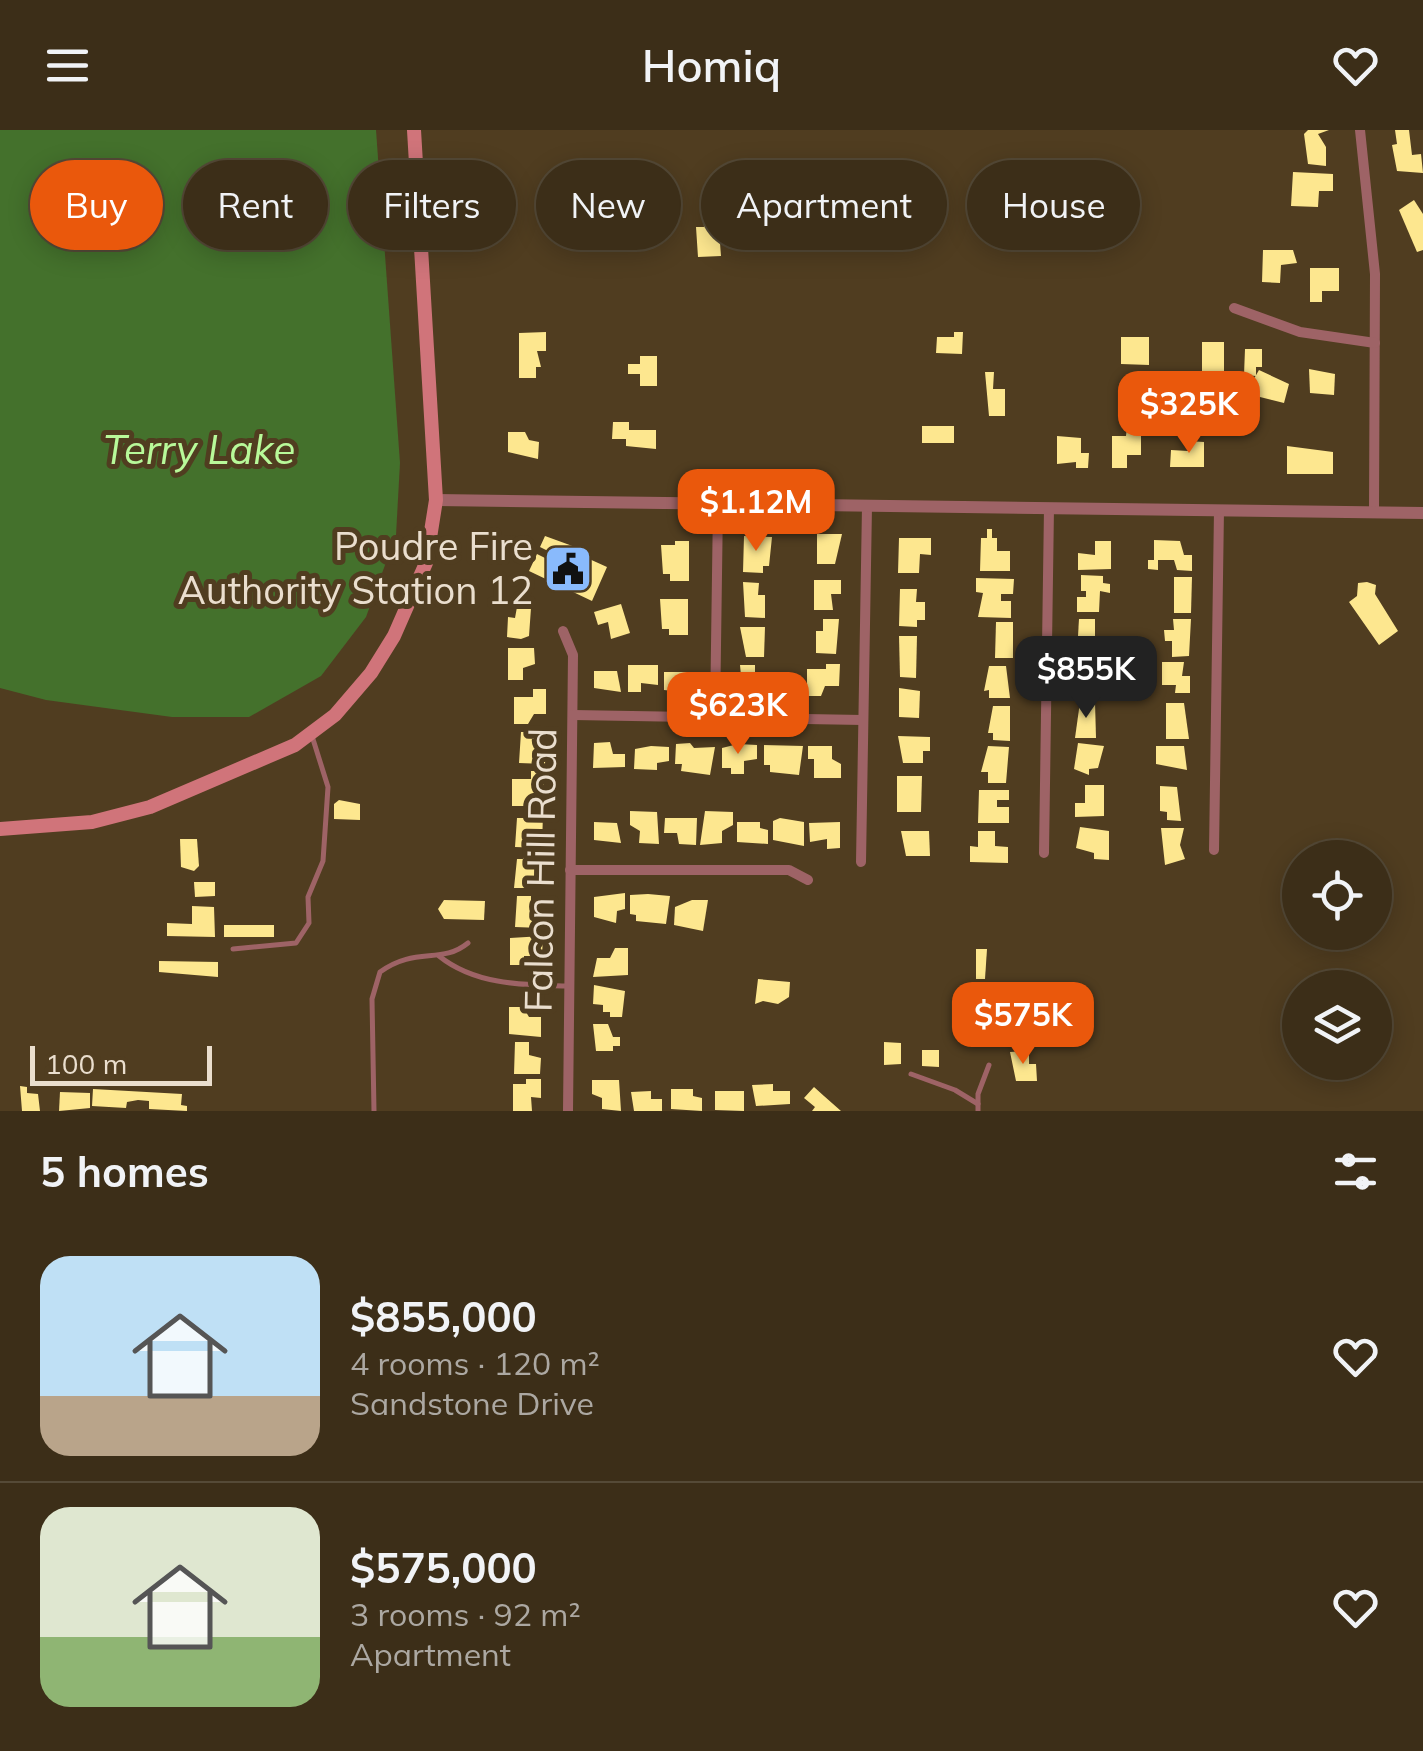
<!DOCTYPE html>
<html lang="en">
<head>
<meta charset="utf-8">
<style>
  :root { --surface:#3c2e18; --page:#433621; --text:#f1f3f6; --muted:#aca8a2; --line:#554a37; --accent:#ea580c }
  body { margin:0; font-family:Mulish,sans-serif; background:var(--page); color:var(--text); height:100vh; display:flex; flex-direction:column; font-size:38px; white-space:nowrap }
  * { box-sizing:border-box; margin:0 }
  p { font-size:32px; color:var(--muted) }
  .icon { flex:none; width:55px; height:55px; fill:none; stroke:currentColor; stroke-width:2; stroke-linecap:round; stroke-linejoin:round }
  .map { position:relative; height:981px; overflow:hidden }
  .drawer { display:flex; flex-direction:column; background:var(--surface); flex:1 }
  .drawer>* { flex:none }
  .hud { position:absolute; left:30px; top:30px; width:1365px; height:90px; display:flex; gap:20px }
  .controls { position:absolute; left:1282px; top:710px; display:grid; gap:20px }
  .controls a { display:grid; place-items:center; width:110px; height:110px; border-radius:50%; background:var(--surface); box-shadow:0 5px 25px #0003,0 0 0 2px var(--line); font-size:50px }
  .scale { position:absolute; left:30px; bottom:25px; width:182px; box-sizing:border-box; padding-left:10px; border:5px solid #eadece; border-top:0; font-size:28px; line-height:35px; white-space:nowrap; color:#eadece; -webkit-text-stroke:8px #503d20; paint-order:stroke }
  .price { position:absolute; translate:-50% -85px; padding:0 22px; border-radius:20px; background:var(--accent); color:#fff; font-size:32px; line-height:65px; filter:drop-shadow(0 2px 5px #0008) }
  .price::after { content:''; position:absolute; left:50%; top:60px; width:30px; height:22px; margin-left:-15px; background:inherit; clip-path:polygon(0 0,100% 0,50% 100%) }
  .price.active { background:#222; color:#fff }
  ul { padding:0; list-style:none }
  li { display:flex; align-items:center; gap:30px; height:250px; padding:0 40px }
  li+li { border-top:2px solid var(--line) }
  li span { display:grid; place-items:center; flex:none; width:280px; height:200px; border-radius:30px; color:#555 }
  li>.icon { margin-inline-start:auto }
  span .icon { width:120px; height:120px; fill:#fffc; stroke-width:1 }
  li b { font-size:42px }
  h2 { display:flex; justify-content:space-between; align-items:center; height:120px; padding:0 40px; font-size:42px }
  .pill { padding:0 35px; border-radius:45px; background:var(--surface); box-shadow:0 5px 25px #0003,0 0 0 2px var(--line); font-size:35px; line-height:90px }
  .pill.active { background:var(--accent); color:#fff }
  header { display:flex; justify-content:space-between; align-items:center; height:130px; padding:0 40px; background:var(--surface); font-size:45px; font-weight:600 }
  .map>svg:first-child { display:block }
  .water { fill:#44712c }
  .building { fill:#fde78f }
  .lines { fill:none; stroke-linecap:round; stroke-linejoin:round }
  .service { stroke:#9e6366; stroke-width:5 }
  .minor { stroke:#9e6366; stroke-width:10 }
  .tertiary { stroke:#9e6366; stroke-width:12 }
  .secondary { stroke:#d0747a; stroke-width:14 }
  .labels { text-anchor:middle; stroke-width:10; stroke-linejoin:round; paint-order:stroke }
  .poi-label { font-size:38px; fill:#eadece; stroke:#503d20; text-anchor:end }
  .street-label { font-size:38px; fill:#eadece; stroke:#503d20 }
  .water-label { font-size:40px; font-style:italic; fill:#b8f999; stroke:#503d20 }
</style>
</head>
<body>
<header><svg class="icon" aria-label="menu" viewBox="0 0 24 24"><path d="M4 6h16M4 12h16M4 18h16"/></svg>Homiq<svg class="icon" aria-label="heart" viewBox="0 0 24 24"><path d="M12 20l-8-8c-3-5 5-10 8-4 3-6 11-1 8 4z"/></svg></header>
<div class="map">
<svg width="1423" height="981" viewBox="0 0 1423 981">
  <rect width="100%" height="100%" fill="#503d20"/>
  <!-- water -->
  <polygon class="water" points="0,0 376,0 400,333 396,405 366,487 321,546 249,587 172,587 46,570 0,558"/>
  <!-- building -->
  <g class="building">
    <polygon points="1308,0 1329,0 1318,4 1326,17 1326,36 1308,34 1304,4"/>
    <polygon points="1395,0 1409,0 1412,25 1421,24 1423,43 1397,41 1392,15 1397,14"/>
    <polygon points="811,30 814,71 778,73 775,32"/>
    <polygon points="1293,42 1333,44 1333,61 1319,61 1318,77 1291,76"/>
    <polygon points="722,65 728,112 720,113 721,126 698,127 696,97 704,97 702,66"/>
    <polygon points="1414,70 1423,84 1423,120 1417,122 1399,80"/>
    <polygon points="1263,120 1293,120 1297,133 1281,135 1280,153 1262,152"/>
    <polygon points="1310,138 1339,138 1339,161 1322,161 1322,172 1310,172"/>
    <polygon points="546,202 546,221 537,221 541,237 536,237 536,248 519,248 519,203"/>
    <polygon points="954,202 963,202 962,224 936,223 937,207 954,207"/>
    <polygon points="1121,207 1149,207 1149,235 1121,234"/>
    <rect x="1202" y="212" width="22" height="30"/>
    <polygon points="1245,219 1262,219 1262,237 1256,237 1256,246 1244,245"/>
    <polygon points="640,226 657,226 657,256 640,256 640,244 628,244 628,234 640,234"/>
    <polygon points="1309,239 1335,244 1334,265 1310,263"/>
    <polygon points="1259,240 1289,254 1284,273 1252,265 1253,260 1248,259"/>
    <polygon points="985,242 994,242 993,259 1005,259 1005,286 989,286"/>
    <polygon points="613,292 629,292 629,300 656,300 656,319 626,316 626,309 612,309"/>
    <rect x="922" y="296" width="32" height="17"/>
    <polygon points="1127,297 1141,298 1141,325 1127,325 1127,338 1112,338 1112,306 1126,306"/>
    <polygon points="508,302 525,302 529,310 539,312 538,329 508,322"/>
    <polygon points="1057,306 1081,308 1081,323 1089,323 1088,338 1076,338 1076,332 1057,334"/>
    <polygon points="1188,311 1204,312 1204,337 1170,337 1171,320 1188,321"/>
    <polygon points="1287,316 1333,322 1333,344 1287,344"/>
    <polygon points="987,399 992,399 992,408 997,408 997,421 1010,421 1010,441 980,441 981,408 987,408"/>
    <polygon points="817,404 842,404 835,434 817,434"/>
    <polygon points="545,406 578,418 576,423 607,437 592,471 529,441 537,424 545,428 548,421 540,417"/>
    <polygon points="744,406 772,407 769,436 763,436 763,443 743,442"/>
    <polygon points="899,408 931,408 931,425 920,424 919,443 898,443"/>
    <polygon points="1154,410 1180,411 1184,425 1192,425 1192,441 1177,440 1174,430 1158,430 1158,440 1148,439 1148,430 1154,430"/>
    <polygon points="675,411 689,411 689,451 670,451 670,444 663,444 661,415 675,415"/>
    <polygon points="1095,411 1111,411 1111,439 1078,440 1078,423 1095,425"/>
    <polygon points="1081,445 1103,446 1103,453 1110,454 1110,463 1100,461 1099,482 1077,482 1077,467 1086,467 1086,461 1081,461"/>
    <polygon points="1174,447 1192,447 1191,483 1174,483"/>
    <polygon points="976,448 1014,449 1013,464 1001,464 1001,471 1011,471 1011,488 978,487 983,463 976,462"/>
    <polygon points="814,450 841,450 841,464 831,464 833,480 814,480"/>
    <polygon points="743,452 759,453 758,465 765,465 765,488 745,487"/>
    <polygon points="1367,452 1376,455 1375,464 1398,501 1379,515 1349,472 1357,466 1358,453"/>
    <polygon points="900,459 917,459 916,472 925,472 925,490 917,490 917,497 899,496"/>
    <polygon points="660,469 688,469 688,505 669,505 669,499 662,499"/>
    <polygon points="621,474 630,503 611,509 608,492 598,495 594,482"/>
    <polygon points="517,477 531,478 529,506 521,509 507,507 508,487 515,488"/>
    <polygon points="823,489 839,489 836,524 816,523 816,501 823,501"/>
    <polygon points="1079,489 1095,489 1095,524 1077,523"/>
    <polygon points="1173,489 1191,489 1189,526 1172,527 1172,511 1165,511 1164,500 1174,500"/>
    <polygon points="996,492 1013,492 1013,528 995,528"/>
    <polygon points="740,497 765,497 764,527 746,527"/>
    <polygon points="899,506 917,506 916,548 900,547"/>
    <polygon points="508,518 534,518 535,534 523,538 523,550 508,550"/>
    <polygon points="1162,532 1184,532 1182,546 1190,546 1190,563 1175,563 1176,555 1162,555"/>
    <polygon points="826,534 840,534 839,556 825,556 821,566 807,566 807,539 826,539"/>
    <polygon points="1077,534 1093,534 1094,566 1076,566"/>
    <polygon points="628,535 658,535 658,555 641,553 641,562 628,562"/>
    <polygon points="740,535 755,535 755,543 760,544 760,567 743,567"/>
    <polygon points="989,536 1006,536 1010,568 989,568 989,560 984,561"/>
    <polygon points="594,541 617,541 621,562 594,558"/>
    <polygon points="664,542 687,542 691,563 664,560"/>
    <polygon points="899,558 920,561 919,588 899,587"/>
    <polygon points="533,559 546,559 546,584 534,584 528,594 514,594 514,567 533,567"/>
    <polygon points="1080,572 1095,572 1096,608 1075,608"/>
    <polygon points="1166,573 1184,573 1189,609 1166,609"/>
    <polygon points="993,576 1010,576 1010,611 993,610 993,603 988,603"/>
    <polygon points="521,602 534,602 534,614 546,618 545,634 519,633"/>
    <polygon points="898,606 930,607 930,621 923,621 923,633 903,633"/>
    <polygon points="610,612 613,624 625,624 625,637 593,638 594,613"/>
    <polygon points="690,613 694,618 715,617 710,645 681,641 682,634 675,634 676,614"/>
    <polygon points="1078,613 1104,616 1098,638 1089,639 1089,645 1074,639"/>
    <polygon points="738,614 757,615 757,629 744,631 744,644 731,644 731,638 722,638 722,618"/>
    <polygon points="764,615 803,616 799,645 770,642 770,635 764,635"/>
    <polygon points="651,616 669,617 669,631 657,633 657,640 634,639 635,619"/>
    <polygon points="808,616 832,616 832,629 841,634 841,648 814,648 814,629 808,629"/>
    <polygon points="988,616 1009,617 1006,653 988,653 988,642 981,642"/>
    <polygon points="1156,616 1184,616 1187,640 1156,634"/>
    <polygon points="531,641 544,641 543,666 532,666 526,676 512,676 512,649 531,649"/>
    <polygon points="897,646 922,646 921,682 897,682"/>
    <polygon points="1085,655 1104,655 1104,686 1075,687 1075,673 1085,673"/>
    <polygon points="1160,656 1177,657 1181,691 1167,690 1167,682 1160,681"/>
    <polygon points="979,660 1009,660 1009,670 997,670 997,677 1009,677 1009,693 978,693"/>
    <polygon points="339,670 360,674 360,690 334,689 334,674"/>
    <polygon points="524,681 543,682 542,718 515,717 517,688 524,688"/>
    <polygon points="630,681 657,682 659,714 639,713 640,701 630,695"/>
    <polygon points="705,681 733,682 733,695 722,701 722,713 700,715"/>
    <polygon points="665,688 697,688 696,715 679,714 677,703 664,703"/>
    <polygon points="780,688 804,692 804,716 773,710 773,691"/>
    <polygon points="594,692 617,693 621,713 594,710"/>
    <polygon points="737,692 760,692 760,698 768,700 768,714 737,712"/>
    <polygon points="840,692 840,718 827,719 827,709 810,712 809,693"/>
    <polygon points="1080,697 1109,701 1109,730 1094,729 1094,723 1076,718"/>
    <polygon points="1161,698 1184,698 1180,715 1185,729 1165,735"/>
    <polygon points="901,701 929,701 930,726 906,726"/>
    <polygon points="978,701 995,701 995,716 1008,717 1008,733 970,732 970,716 978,717"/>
    <polygon points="180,709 197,709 199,736 194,741 181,737"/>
    <polygon points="523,722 543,722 542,758 514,758 517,729 523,729"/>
    <polygon points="194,752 215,752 215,766 195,767"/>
    <polygon points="625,763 625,779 617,781 616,793 594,787 594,767"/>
    <polygon points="648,764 670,766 666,794 636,791 636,785 630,784 630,765"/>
    <polygon points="517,766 531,766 531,778 543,782 541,798 515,797"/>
    <polygon points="444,770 485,771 484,790 444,789 438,779"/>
    <polygon points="692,770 708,770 703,801 674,795 675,777"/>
    <polygon points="192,776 214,777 215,807 167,806 167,793 192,794"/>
    <rect x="224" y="795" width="50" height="12"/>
    <polygon points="543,806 542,826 524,826 524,835 510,835 510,808"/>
    <polygon points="615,818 628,818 628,845 593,847 597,828 610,828"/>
    <polygon points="976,819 987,819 985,849 976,849"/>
    <polygon points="159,831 218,832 218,847 159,842"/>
    <polygon points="758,849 790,852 789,867 778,874 763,871 755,874"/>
    <polygon points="594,855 625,861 622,887 610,887 610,882 603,882 603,875 593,874"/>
    <polygon points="509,877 523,877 529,887 541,887 541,907 509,904"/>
    <polygon points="593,894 608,894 613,907 620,907 620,916 613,916 613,921 596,921"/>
    <polygon points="515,912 529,912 529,925 541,928 540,944 514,944"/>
    <polygon points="884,912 901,913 901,934 884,935"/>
    <polygon points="922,920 939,920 939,937 922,936"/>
    <polygon points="1029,921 1029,934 1036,934 1037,951 1016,951 1010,922"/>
    <polygon points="526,949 541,949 541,968 531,967 532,981 513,981 513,954 526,954"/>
    <polygon points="592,950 619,950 621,981 602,979 602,968 592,964"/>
    <polygon points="773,954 773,961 790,961 790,974 756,976 752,955"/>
    <polygon points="20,956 27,957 27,963 38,964 40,981 22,981"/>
    <polygon points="814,957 824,966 841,981 812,981 815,977 804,968"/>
    <polygon points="93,959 182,964 181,975 187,976 187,981 149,979 149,971 138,970 127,972 126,978 92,976"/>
    <polygon points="671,959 693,959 693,966 702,968 702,981 671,979"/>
    <polygon points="651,961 651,969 662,969 662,981 634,981 631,962"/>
    <polygon points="715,961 744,961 744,981 715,980"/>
    <polygon points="60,962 90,963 90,978 59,981"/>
  </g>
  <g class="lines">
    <!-- service -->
    <g class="service">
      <polyline points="233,819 296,813 309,793 308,767 323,731 328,657 312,606"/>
      <path d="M439,826c36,29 84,29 128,30"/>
      <polyline points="911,944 955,960 978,974"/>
      <path d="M374,981l-2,-112 8,-27c36,-26 61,-7 88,-29"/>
      <polyline points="978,981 978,964 989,935"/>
    </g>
    <!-- minor -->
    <g class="minor">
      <polyline points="1360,0 1375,144 1374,382"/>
      <polyline points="1234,178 1300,202 1375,213"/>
      <polyline points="563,501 573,525 568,981"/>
      <polyline points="573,585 863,590"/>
      <polyline points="715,587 718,374"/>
      <polyline points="1214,720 1219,380"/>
      <polyline points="1044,723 1049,378"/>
      <polyline points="861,732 867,376"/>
      <polyline points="570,740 789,740 808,750"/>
    </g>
    <!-- tertiary -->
    <polyline class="tertiary" points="436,370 1423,383"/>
    <!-- secondary -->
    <polyline class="secondary" points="0,699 92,692 150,677 295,615 335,585 371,543 394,506 426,433 436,370 414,0"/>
  </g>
  <!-- icons -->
  <defs>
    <g id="civic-square" transform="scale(2.5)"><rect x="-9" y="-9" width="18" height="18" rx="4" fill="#89bafc" stroke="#503d20"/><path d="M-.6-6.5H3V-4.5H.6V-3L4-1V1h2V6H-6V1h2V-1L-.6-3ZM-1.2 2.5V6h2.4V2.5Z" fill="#111"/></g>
  </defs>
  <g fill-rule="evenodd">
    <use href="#civic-square" x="568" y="439"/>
  </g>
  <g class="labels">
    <!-- poi labels -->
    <g class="poi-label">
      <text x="533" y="430">Poudre Fire<tspan x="533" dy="44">Authority Station 12</tspan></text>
    </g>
    <!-- street labels -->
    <g class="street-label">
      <text transform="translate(541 740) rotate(-89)" y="13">Falcon Hill Road</text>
    </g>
    <!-- water labels -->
    <g class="water-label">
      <text x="199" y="334">Terry Lake</text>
    </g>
  </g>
</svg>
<div class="controls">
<a><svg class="icon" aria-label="locate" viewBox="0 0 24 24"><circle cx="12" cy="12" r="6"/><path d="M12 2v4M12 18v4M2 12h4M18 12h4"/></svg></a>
<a><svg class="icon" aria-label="layers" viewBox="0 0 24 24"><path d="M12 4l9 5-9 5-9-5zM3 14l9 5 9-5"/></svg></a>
</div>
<div class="scale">100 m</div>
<b class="price" style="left:1189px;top:326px">$325K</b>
<b class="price" style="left:756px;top:424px">$1.12M</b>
<b class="price active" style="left:1086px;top:591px">$855K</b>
<b class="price" style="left:738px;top:627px">$623K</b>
<b class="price" style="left:1023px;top:937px">$575K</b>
<div class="hud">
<a class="pill active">Buy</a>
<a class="pill">Rent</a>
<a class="pill">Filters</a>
<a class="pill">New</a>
<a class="pill">Apartment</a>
<a class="pill">House</a>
</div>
</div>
<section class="drawer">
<h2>5 homes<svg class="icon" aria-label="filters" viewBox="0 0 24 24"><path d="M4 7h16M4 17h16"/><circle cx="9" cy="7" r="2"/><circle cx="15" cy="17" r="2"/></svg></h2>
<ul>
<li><span style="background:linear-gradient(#bfe0f5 70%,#b9a48a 0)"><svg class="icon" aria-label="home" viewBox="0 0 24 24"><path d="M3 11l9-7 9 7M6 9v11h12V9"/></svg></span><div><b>$855,000</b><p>4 rooms · 120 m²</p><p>Sandstone Drive</p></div><svg class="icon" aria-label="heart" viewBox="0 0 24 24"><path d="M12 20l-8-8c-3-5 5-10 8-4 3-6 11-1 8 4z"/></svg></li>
<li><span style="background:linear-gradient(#dfe7d0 65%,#8fb573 0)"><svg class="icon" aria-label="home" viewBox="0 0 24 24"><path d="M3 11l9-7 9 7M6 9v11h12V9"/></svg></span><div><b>$575,000</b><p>3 rooms · 92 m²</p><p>Apartment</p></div><svg class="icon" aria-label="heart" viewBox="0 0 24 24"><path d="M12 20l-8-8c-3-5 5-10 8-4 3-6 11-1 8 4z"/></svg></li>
</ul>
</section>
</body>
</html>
